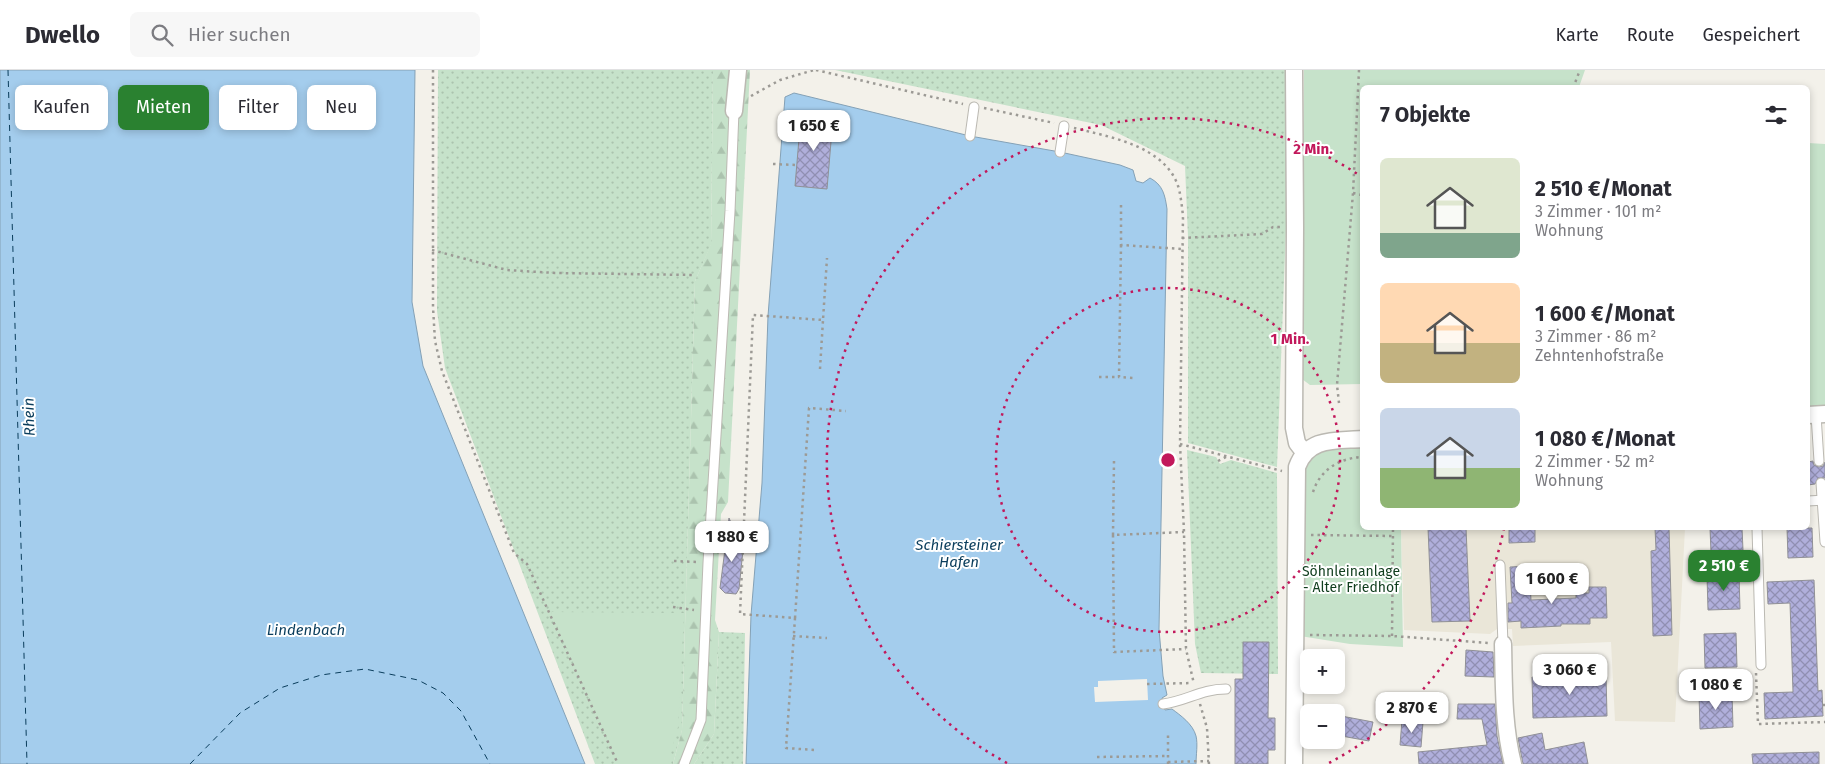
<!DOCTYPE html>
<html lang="de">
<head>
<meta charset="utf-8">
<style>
  :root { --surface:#fff; --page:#f7f7f7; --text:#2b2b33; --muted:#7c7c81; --line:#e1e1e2; --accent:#2a8130 }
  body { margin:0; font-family:"Fira Sans",sans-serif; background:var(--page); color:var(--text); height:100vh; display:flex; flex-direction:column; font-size:19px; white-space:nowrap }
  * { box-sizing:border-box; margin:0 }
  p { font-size:16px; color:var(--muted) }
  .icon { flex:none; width:28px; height:28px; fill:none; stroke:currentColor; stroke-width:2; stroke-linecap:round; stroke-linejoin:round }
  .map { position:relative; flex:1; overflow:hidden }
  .sheet { position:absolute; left:1360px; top:15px; width:450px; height:445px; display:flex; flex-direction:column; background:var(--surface); border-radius:8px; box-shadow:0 2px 8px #0003 }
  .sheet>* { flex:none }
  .hud { position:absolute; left:15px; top:15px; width:475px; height:45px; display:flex; gap:10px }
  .controls { position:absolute; left:1300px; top:579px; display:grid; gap:10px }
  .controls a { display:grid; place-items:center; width:45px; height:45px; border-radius:8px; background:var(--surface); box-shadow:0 2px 8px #0003; font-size:25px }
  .price { position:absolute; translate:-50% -42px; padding:0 11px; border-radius:10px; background:#fff; color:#222; font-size:16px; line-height:32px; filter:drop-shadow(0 1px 2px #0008) }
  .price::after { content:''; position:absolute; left:50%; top:30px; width:15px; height:11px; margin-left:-8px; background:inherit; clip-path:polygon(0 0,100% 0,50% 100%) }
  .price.current { background:var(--accent); color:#fff }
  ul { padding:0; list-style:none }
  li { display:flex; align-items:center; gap:15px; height:125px; padding:0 20px }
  li span { display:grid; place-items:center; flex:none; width:140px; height:100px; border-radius:8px; color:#555 }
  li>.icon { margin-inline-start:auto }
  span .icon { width:60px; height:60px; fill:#fffc; stroke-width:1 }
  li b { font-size:21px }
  h2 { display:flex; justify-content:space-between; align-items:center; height:60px; padding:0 20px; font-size:21px }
  .chip { padding:0 18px; border-radius:8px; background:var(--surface); box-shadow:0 2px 8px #0003; font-size:18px; line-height:45px }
  .chip.current { background:var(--accent); color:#fff }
  header { display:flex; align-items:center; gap:30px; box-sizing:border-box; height:70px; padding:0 25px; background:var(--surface); border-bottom:1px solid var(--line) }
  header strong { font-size:24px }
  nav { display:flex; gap:28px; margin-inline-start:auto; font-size:18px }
  .search { width:350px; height:45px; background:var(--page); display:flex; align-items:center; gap:12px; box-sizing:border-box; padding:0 18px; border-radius:8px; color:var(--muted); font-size:19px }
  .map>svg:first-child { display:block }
  .built { fill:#eae6d8 }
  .grass { fill:url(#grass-dots) }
  .forest { fill:url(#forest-firs) }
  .park { fill:#c6e2ca }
  .water { fill:#a4cded; stroke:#84a1b6 }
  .pier { fill:#f3f1ea }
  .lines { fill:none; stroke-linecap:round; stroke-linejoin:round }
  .ferry { stroke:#0a3d5c; stroke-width:1; stroke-dasharray:6 5; stroke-linecap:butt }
  .building { fill:url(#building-cross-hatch); stroke:#909096 }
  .lane-casing { stroke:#bbb9b2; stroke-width:11 }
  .street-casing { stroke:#bbb9b2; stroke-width:19 }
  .path { stroke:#9c9a95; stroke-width:2.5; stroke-dasharray:2.5 4; stroke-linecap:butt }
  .lane { stroke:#fff; stroke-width:9 }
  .street { stroke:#fff; stroke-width:16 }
  .ring { fill:none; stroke:#c2185b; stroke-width:2.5; stroke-dasharray:2.5 5 }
  .labels { text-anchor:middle; stroke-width:4; stroke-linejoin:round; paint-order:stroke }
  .park-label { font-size:14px; fill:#103d1d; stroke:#fff }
  .water-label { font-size:15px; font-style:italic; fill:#0a3d5c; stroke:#fff }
  .centre { fill:#c2185b; stroke:#fff; stroke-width:2.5 }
  .ring-label { font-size:15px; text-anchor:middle; font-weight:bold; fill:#c2185b; stroke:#fff; stroke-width:4; stroke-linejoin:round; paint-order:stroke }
</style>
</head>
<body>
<header>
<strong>Dwello</strong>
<div class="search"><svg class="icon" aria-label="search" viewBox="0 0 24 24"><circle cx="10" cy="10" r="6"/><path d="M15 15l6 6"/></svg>Hier suchen</div>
<nav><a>Karte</a><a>Route</a><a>Gespeichert</a></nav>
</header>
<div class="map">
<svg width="1825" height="694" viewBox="0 0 1825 694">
  <defs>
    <pattern id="grass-dots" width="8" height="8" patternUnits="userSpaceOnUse" patternTransform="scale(1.25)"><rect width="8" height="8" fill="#c6e2ca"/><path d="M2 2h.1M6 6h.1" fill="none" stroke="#abc3ae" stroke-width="1.8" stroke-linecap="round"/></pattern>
    <pattern id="forest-firs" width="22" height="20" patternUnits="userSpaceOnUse" patternTransform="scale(1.25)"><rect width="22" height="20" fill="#c6e2ca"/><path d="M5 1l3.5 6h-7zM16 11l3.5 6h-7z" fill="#abc3ae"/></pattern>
    <pattern id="building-cross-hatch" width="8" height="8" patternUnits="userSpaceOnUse" patternTransform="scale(1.25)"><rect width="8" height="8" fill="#b0afdb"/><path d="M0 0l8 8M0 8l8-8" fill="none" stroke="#908fb2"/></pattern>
  </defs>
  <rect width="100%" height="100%" fill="#f3f1ea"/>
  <!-- built -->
  <polygon class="built" points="1401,458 1685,458 1675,652 1615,651 1611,572 1513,576 1512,559 1497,559 1490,564 1404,560"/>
  <!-- grass -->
  <g class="grass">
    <polygon points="438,0 713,0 711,175 695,211 682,660 673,694 595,694 445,298 437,241"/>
    <polygon points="835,0 1287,0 1286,157 1277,397 1188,373 1188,167 1185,96 1101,55"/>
    <polygon points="1187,380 1216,387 1220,394 1231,390 1277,403 1278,604 1201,603 1195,574"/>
    <polygon points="719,562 745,563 743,694 694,694 714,664"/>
  </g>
  <!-- forest -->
  <polygon class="forest" points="713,0 750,0 728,432 721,444 715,550 719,562 714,664 694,694 673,694 682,660 695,211 711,174"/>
  <!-- park -->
  <g class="park">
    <polygon points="1304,0 1585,0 1579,17 1362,18 1362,314 1310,315 1302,309"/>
    <polygon points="1808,73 1825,74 1825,336 1808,337"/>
    <path d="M1362,376v82h39l2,119 -53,-3 -50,-8 4,-164c15,-29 29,-24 58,-26z"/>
    <polygon points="551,542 684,543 678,657 668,694 618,694"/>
  </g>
  <!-- water -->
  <g class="water">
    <polygon points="0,0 415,0 412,232 423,296 585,694 0,694"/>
    <path d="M794,23l176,43 90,16 60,13 13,5 3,11 7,2 7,-5c13,7 15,17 17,31l-8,420 4,47 4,19 -5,3 3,12 7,-1c8,6 21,15 24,27 2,8 0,19 0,28h-450l5,-149 11,-132 6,-167 17,-219z"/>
  </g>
  <!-- pier -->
  <polygon class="pier" points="1147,609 1148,630 1095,632 1094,617 1098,617 1098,611"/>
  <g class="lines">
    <!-- ferry -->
    <g class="ferry">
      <polyline points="8,0 27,694"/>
      <polyline points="190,694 240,643 280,618 321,605 365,599 418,610 443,623 461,641 490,694"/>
    </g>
  </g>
  <!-- building -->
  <g class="building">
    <polygon points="801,45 833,48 827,119 795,116"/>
    <polygon points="1813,391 1814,395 1819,397 1823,396 1825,392 1825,408 1818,408 1815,414 1808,415 1808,392"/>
    <polygon points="729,448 743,480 739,519 736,524 725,523 720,518"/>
    <polygon points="1428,458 1466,458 1470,551 1432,552"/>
    <polygon points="1509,458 1535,458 1535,472 1509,473"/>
    <polygon points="1655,458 1669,458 1672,565 1653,566 1651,481 1656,480"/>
    <polygon points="1710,458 1742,458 1743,480 1711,482"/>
    <polygon points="1787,458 1812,458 1813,487 1788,488"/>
    <polygon points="1529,496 1531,530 1576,528 1576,523 1589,523 1589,517 1606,517 1607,548 1590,548 1590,554 1561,554 1561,556 1521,558 1521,551 1508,552 1508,533 1512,533 1510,497"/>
    <polygon points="1739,505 1740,539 1708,540 1707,506"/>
    <polygon points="1814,510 1818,621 1822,620 1823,646 1765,649 1764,623 1793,622 1790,533 1768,534 1767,512"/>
    <polygon points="1736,563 1737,597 1705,598 1704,564"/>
    <polygon points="1243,572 1269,572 1268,648 1275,648 1275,680 1268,680 1268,694 1235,694 1235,609 1243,609"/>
    <polygon points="1466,580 1493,582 1494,607 1465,606"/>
    <polygon points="1606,605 1607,646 1533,648 1532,607"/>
    <polygon points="1732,623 1733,657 1700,659 1699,624"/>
    <polygon points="1458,634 1495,634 1497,666 1503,694 1419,694 1418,682 1487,675 1482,649 1457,649"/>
    <polygon points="1336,645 1373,652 1369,671 1336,665"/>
    <polygon points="1402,650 1423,652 1421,677 1400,675"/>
    <polygon points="1542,663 1545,680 1584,672 1588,694 1523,694 1518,668"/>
    <polygon points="1819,682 1819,694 1753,694 1752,684"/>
  </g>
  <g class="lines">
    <!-- lane casing -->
    <g class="lane-casing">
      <g id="lane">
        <polyline points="970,66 974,37"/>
        <polyline points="1060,82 1064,56"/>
        <polyline points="1816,345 1819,391"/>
        <polyline points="1821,413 1825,472"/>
        <polyline points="1808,431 1825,430"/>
        <polyline points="1757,458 1761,595"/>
        <polyline points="1500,495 1503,574"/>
        <path d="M1163,634c24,-3 38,-15 63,-15"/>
        <polyline points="684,694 701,650 708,493 730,141 734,41"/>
      </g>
    </g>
    <!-- street casing -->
    <g class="street-casing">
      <g id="street">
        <polyline points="1294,0 1295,157 1294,358 1297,373 1304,382"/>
        <polyline points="734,41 738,0"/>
        <polyline points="1808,345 1825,344"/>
        <path d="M1503,574c1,40 0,81 10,120"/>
        <path d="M1294,694l3,-297c11,-30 38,-26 65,-28"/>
      </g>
    </g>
    <!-- path -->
    <g class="path">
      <polyline points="433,0 433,237 435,271 442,301 514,483 527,494 618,694"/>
      <polyline points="816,0 963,34"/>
      <polyline points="1573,18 1580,0"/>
      <polyline points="751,26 780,10 814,0"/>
      <polyline points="984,38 1054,53"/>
      <path d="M1074,58c36,9 93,18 105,61 2,9 3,18 4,27l-3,228 4,88 2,117 8,35"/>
      <polyline points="773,94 796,95"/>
      <polyline points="1353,123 1362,125"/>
      <polyline points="1121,135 1121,175 1182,179"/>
      <polyline points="1182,168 1262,164 1273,157 1281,157"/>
      <polyline points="1121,175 1119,307 1134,308"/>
      <polyline points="432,180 507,200 555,203 694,205"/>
      <polyline points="820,299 823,250"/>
      <polyline points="1099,307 1119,307"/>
      <polyline points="1339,333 1337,315 1353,123 1359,0"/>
      <polyline points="1180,374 1282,401"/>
      <polyline points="1114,391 1113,465 1184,462"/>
      <polyline points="1218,391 1226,387"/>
      <path d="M1313,422c7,-22 26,-34 49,-35"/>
      <polyline points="1113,465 1114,582 1186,579"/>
      <polyline points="1311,465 1393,466"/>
      <polyline points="721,466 745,468"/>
      <polyline points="674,491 697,492"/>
      <polyline points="673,537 694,540"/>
      <polyline points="795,548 809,338 846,341"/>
      <polyline points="1310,565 1392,566 1489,573"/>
      <polyline points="793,566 827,568"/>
      <polyline points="1392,566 1393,458"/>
      <polyline points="1756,603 1758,654 1825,652"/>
      <polyline points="1147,614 1192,613"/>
      <polyline points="1200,634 1207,658 1209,694"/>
      <polyline points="1823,635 1825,635"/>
      <polyline points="814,680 786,678 795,548 740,544 753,245 823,250 827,188"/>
      <polyline points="1097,687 1168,686"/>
      <polyline points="1168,692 1209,691"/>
      <polyline points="1168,694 1168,665"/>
    </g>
    <!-- lane -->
    <use href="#lane" class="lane"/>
    <!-- street -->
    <use href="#street" class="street"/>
  </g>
  <!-- distance rings -->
  <g class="ring">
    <circle cx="1168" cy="390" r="172"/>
    <path d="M1504 458A343 343 0 0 1 1329 693M1007 693A343 343 0 1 1 1362 107"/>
  </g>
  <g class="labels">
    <!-- park labels -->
    <g class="park-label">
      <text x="1351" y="506">Söhnleinanlage<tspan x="1351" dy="16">- Alter Friedhof</tspan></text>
    </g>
    <!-- water labels -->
    <g class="water-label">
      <text transform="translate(29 347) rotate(-92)" y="5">Rhein</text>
      <text x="959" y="480">Schiersteiner<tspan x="959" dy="17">Hafen</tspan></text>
      <text x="306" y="565">Lindenbach</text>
    </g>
  </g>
  <circle cx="1168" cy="390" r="8" class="centre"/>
  <g class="ring-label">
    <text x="1313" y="84">2 Min.</text>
    <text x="1290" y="274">1 Min.</text>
  </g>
</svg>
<div class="controls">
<a>+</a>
<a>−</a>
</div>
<b class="price" style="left:814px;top:82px">1 650 €</b>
<b class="price" style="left:732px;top:493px">1 880 €</b>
<b class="price current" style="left:1724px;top:522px">2 510 €</b>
<b class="price" style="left:1552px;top:535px">1 600 €</b>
<b class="price" style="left:1570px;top:626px">3 060 €</b>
<b class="price" style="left:1716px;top:641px">1 080 €</b>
<b class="price" style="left:1412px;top:664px">2 870 €</b>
<div class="hud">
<a class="chip">Kaufen</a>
<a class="chip current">Mieten</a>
<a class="chip">Filter</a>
<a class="chip">Neu</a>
</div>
<section class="sheet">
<h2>7 Objekte<svg class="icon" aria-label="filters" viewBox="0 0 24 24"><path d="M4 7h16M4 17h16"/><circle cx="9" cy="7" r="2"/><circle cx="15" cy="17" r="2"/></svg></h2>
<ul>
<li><span style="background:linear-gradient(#dfe7d0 75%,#7fa58c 0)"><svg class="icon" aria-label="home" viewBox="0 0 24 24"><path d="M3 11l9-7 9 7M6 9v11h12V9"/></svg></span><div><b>2 510 €/Monat</b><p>3 Zimmer · 101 m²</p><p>Wohnung</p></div></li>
<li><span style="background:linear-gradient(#ffd9b3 60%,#c2b280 0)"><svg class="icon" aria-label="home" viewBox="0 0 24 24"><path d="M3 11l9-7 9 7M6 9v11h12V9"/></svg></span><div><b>1 600 €/Monat</b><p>3 Zimmer · 86 m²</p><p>Zehntenhofstraße</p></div></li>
<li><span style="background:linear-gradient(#c9d6e8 60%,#8fb573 0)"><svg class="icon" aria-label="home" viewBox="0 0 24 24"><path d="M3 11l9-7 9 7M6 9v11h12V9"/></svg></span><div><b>1 080 €/Monat</b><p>2 Zimmer · 52 m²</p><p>Wohnung</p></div></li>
</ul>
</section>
</div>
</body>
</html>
